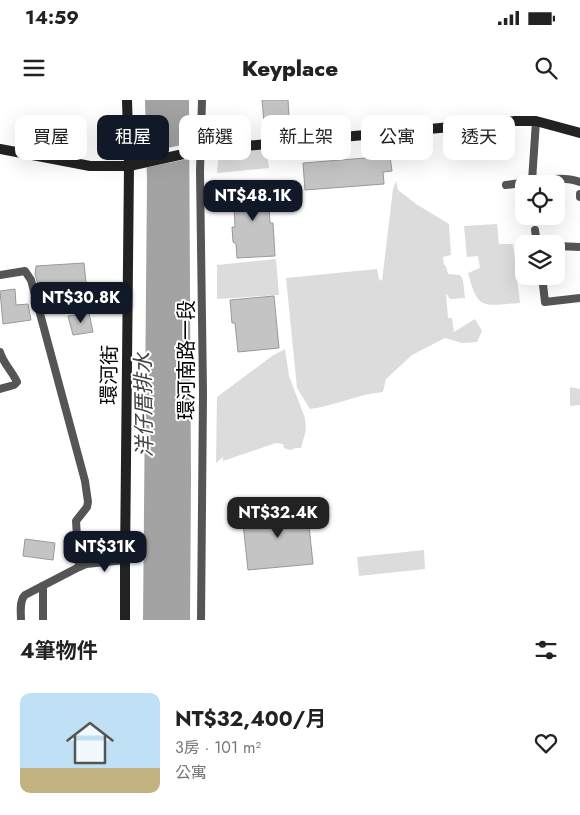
<!DOCTYPE html>
<html lang="zh-TW">
<head>
<meta charset="utf-8">
<style>
  :root { --surface:#fff; --page:#f2f2f2; --text:#222; --muted:#767676; --line:#e0e0e0; --accent:#111827 }
  body { margin:0; font-family:Jost,"Noto Sans TC",sans-serif; background:var(--page); color:var(--text); height:100vh; display:flex; flex-direction:column; font-size:19px; white-space:nowrap }
  * { box-sizing:border-box; margin:0 }
  p { font-size:16px; color:var(--muted) }
  .icon { flex:none; width:28px; height:28px; fill:none; stroke:currentColor; stroke-width:2; stroke-linecap:round; stroke-linejoin:round }
  .map { position:relative; height:520px; overflow:hidden }
  .sheet { display:flex; flex-direction:column; background:var(--surface); flex:1 }
  .sheet>* { flex:none }
  .top-card { position:absolute; left:15px; top:15px; width:550px; height:45px; display:flex; gap:10px }
  .tools { position:absolute; left:515px; top:75px; display:grid; gap:10px }
  .tools a { display:grid; place-items:center; width:50px; height:50px; border-radius:10px; background:var(--surface); box-shadow:0 5px 20px #0002; font-size:25px }
  .price { position:absolute; translate:-50% -42px; padding:0 11px; border-radius:10px; background:var(--accent); color:#fff; font-size:16px; line-height:32px; filter:drop-shadow(0 1px 2px #0008) }
  .price::after { content:''; position:absolute; left:50%; top:30px; width:15px; height:11px; margin-left:-8px; background:inherit; clip-path:polygon(0 0,100% 0,50% 100%) }
  .price.active { background:#222; color:#fff }
  ul { padding:0; list-style:none }
  li { display:flex; align-items:center; gap:15px; height:125px; padding:0 20px }
  li+li { border-top:1px solid var(--line) }
  li span { display:grid; place-items:center; flex:none; width:140px; height:100px; border-radius:10px; color:#555 }
  li>.icon { margin-inline-start:auto }
  span .icon { width:60px; height:60px; fill:#fffc; stroke-width:1 }
  li b { font-size:21px }
  h2 { display:flex; justify-content:space-between; align-items:center; height:60px; padding:0 20px; font-size:21px }
  .pill { padding:0 18px; border-radius:10px; background:var(--surface); box-shadow:0 5px 20px #0002; font-size:18px; line-height:45px }
  .pill.active { background:var(--accent); color:#fff }
  .status { display:flex; justify-content:space-between; align-items:center; height:35px; padding:0 25px; background:var(--surface); direction:ltr }
  .status svg { height:14px; fill:currentColor }
  header { display:flex; justify-content:space-between; align-items:center; height:65px; padding:0 20px; background:var(--surface); font-size:22px; font-weight:800 }
  .map>svg:first-child { display:block }
  .green { fill:#dcdcdc }
  .water { fill:#a3a3a3 }
  .pier { fill:#fff }
  .building { fill:#c4c4c4; stroke:#999 }
  .lines { fill:none; stroke-linecap:round; stroke-linejoin:round }
  .street { stroke:#555; stroke-width:8 }
  .secondary { stroke:#222; stroke-width:10 }
  .labels { text-anchor:middle; stroke-width:4; stroke-linejoin:round; paint-order:stroke }
  .street-label { font-size:20px; fill:#000; stroke:#fff }
  .water-label { font-size:21px; font-style:italic; fill:#444; stroke:#fff }
</style>
</head>
<body>
<div class="status"><b>14:59</b><svg viewBox="0 0 49 12"><path d="M0 12V9h3v3zM5 12V6h3v6zM10 12V3h3v9zM15 12V0h3v12zM26 1h20v11H26zM47 4h2v5h-2z"/></svg></div>
<header><svg class="icon" aria-label="menu" viewBox="0 0 24 24"><path d="M4 6h16M4 12h16M4 18h16"/></svg>Keyplace<svg class="icon" aria-label="search" viewBox="0 0 24 24"><circle cx="10" cy="10" r="6"/><path d="M15 15l6 6"/></svg></header>
<div class="map">
<svg width="580" height="520" viewBox="0 0 580 520">
  <rect width="100%" height="100%" fill="#fff"/>
  <!-- green -->
  <g class="green">
    <polygon points="266,46 269,68 217,73 219,51"/>
    <path d="M396,81l2,9 18,14 33,20 2,31 -8,2 1,8 2,1 2,8 12,1 3,5 2,18 -15,1 -4,-6 2,25h4l2,14 21,-13 7,12 -5,11 -15,1 -17,-5 -33,17 -26,24 -3,13c-25,2 -48,14 -73,17l-13,-21 -11,-110 91,-9 2,10 3,2 11,-92z"/>
    <path d="M497,124l2,20h14l7,59c-36,2 -42,9 -52,-30l12,-5 -2,-12 -11,1 -3,-31z"/>
    <polygon points="276,159 279,195 217,199 217,165"/>
    <polygon points="285,249 289,276 305,318 306,330 301,348 296,348 290,350 284,348 283,344 276,343 223,361 223,357 216,363 217,297 272,256"/>
    <polygon points="570,287 580,289 580,305 570,306"/>
    <polygon points="424,450 425,469 359,476 357,457"/>
  </g>
  <!-- water -->
  <polygon class="water" points="145,0 189,0 191,379 190,520 143,520 147,81"/>
  <!-- pier -->
  <polygon class="pier" points="191,43 192,58 144,68 144,53"/>
  <!-- building -->
  <g class="building">
    <polygon points="262,0 288,0 290,32 265,34"/>
    <polygon points="390,56 392,71 383,72 384,84 305,90 303,63"/>
    <polygon points="268,84 270,123 273,123 275,156 237,158 236,144 233,142 232,127 235,127 233,86"/>
    <polygon points="84,163 88,202 61,204 63,209 46,214 35,174 36,166"/>
    <polygon points="15,189 16,205 28,204 31,220 3,224 0,191"/>
    <polygon points="274,196 279,248 238,252 235,223 232,223 230,200"/>
    <polygon points="89,213 93,232 73,235 68,216"/>
    <polygon points="307,407 313,464 248,470 242,414"/>
    <polygon points="25,439 55,443 53,460 23,456"/>
  </g>
  <g class="lines">
    <!-- street -->
    <g class="street">
      <polyline points="532,81 536,21"/>
      <path d="M506,85c21,-2 55,-11 74,-3"/>
      <polyline points="580,97 580,94"/>
      <polyline points="530,116 530,119"/>
      <polyline points="535,130 537,144"/>
      <polyline points="556,146 580,147"/>
      <path d="M0,175l25,-4 6,9 54,201 3,21 -1,5 -11,14 3,46 -54,28c-6,6 -4,17 -4,25"/>
      <polyline points="542,176 545,202 580,198"/>
      <path d="M0,252c3,11 12,19 17,30l-3,3 -14,4"/>
      <polyline points="79,467 86,464 125,460"/>
      <polyline points="43,520 43,486"/>
      <polyline points="201,520 203,293 200,71 202,0"/>
    </g>
    <!-- secondary -->
    <g class="secondary">
      <polyline points="0,49 90,66 129,66 202,50 515,21 536,21 580,33"/>
      <polyline points="125,520 125,460 129,66 127,0"/>
    </g>
  </g>
  <g class="labels">
    <!-- street labels -->
    <g class="street-label">
      <text transform="translate(186 260) rotate(-90)" y="7">環河南路一段</text>
      <text transform="translate(109 275) rotate(-89)" y="7">環河街</text>
    </g>
    <!-- water labels -->
    <g class="water-label">
      <text transform="translate(144 305) rotate(-91)" y="7">洋仔厝排水</text>
    </g>
  </g>
</svg>
<div class="tools">
<a><svg class="icon" aria-label="locate" viewBox="0 0 24 24"><circle cx="12" cy="12" r="6"/><path d="M12 2v4M12 18v4M2 12h4M18 12h4"/></svg></a>
<a><svg class="icon" aria-label="layers" viewBox="0 0 24 24"><path d="M12 4l9 5-9 5-9-5zM3 14l9 5 9-5"/></svg></a>
</div>
<b class="price" style="left:253px;top:122px">NT$48.1K</b>
<b class="price" style="left:81px;top:224px">NT$30.8K</b>
<b class="price active" style="left:278px;top:439px">NT$32.4K</b>
<b class="price" style="left:105px;top:473px">NT$31K</b>
<div class="top-card">
<a class="pill">買屋</a>
<a class="pill active">租屋</a>
<a class="pill">篩選</a>
<a class="pill">新上架</a>
<a class="pill">公寓</a>
<a class="pill">透天</a>
</div>
</div>
<section class="sheet">
<h2>4筆物件<svg class="icon" aria-label="filters" viewBox="0 0 24 24"><path d="M4 7h16M4 17h16"/><circle cx="9" cy="7" r="2"/><circle cx="15" cy="17" r="2"/></svg></h2>
<ul>
<li><span style="background:linear-gradient(#bfe0f5 75%,#c2b280 0)"><svg class="icon" aria-label="home" viewBox="0 0 24 24"><path d="M3 11l9-7 9 7M6 9v11h12V9"/></svg></span><div><b>NT$32,400/月</b><p>3房 · 101 m²</p><p>公寓</p></div><svg class="icon" aria-label="heart" viewBox="0 0 24 24"><path d="M12 20l-8-8c-3-5 5-10 8-4 3-6 11-1 8 4z"/></svg></li>
</ul>
</section>
</body>
</html>
